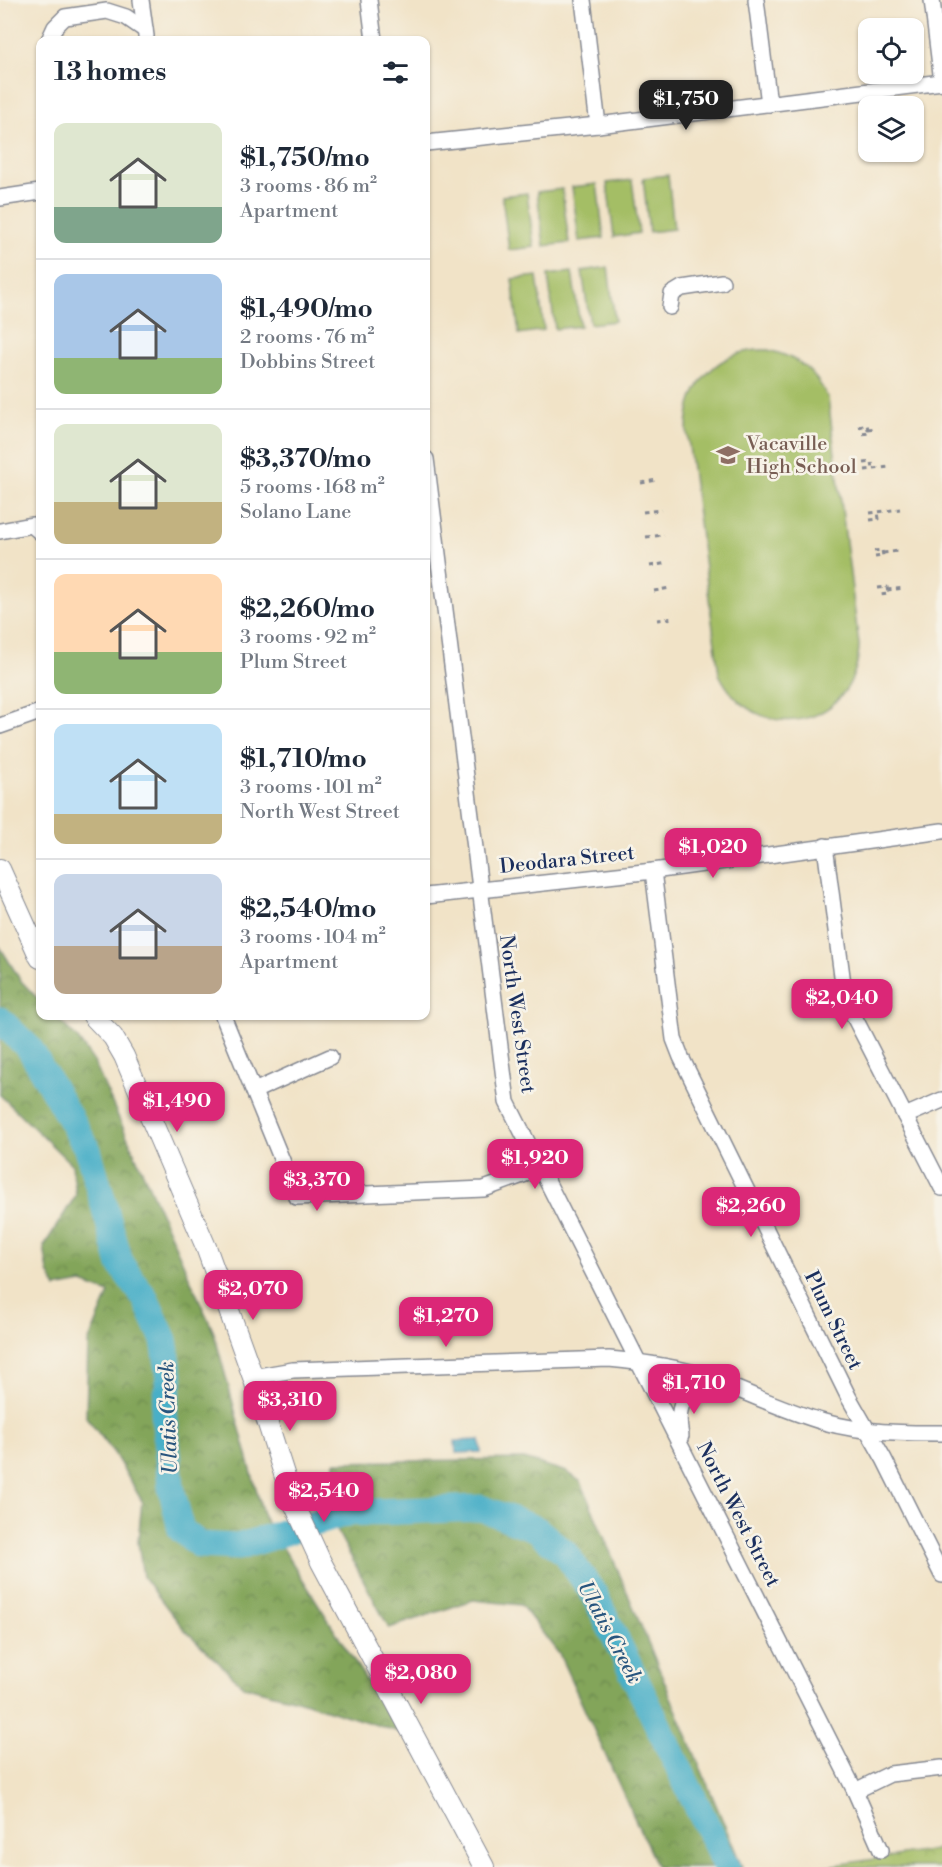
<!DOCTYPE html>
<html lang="en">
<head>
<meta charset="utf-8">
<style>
  :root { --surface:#fff; --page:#f2f2f3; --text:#1f2937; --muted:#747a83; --line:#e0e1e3; --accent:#db2777 }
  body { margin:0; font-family:"Libre Bodoni",serif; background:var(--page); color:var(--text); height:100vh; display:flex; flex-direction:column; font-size:22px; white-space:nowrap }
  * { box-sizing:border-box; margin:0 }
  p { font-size:20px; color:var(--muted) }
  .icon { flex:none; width:33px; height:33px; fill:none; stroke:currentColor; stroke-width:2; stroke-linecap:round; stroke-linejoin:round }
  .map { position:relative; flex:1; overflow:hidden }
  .panel { position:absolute; left:36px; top:36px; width:394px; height:984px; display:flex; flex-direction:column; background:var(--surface); border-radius:12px; box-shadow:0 2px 4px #0004 }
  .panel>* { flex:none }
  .buttons { position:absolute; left:858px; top:18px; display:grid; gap:12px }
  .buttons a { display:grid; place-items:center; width:66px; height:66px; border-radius:12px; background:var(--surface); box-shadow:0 2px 4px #0004; font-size:30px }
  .price { position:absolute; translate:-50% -51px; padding:0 14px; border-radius:12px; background:var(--accent); color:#fff; font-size:20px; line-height:39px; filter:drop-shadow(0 2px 3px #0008) }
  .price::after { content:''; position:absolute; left:50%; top:36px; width:18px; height:14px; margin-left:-9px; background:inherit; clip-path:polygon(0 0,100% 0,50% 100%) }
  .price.current { background:#222; color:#fff }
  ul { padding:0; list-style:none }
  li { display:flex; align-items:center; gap:18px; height:150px; padding:0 18px }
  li+li { border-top:2px solid var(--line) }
  li span { display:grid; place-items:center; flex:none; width:168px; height:120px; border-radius:12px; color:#555 }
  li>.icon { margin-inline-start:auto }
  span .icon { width:72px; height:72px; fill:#fffc; stroke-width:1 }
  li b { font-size:26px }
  h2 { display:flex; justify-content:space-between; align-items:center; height:72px; padding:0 18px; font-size:26px }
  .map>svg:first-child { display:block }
  .forest { fill:url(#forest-crowns); stroke:#4f6a5c; stroke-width:1.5 }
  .park { fill:url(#park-crowns); stroke:#607662; stroke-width:1.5 }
  .pitch { fill:#a4be65; stroke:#607662; stroke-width:1.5 }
  .water { fill:url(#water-ripples); stroke:#326f92; stroke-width:1.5 }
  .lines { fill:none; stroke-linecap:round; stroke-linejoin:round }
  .river { stroke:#48afc7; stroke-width:27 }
  .minor-casing { stroke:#868992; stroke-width:18 }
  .major-casing { stroke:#868992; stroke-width:22 }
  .path { stroke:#868992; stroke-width:3; stroke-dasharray:4.5 4.5; stroke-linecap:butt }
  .minor { stroke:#fff; stroke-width:15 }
  .major { stroke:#fff; stroke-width:20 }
  .labels { text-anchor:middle; stroke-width:5; stroke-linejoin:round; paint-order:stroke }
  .education-label { font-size:20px; fill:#785e54; stroke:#f7f3e8; text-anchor:start }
  .street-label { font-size:20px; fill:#1b2f5e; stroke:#f7f3e8 }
  .water-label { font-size:21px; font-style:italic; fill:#28557e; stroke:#f7f3e8 }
</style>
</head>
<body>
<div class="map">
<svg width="942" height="1867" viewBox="0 0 942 1867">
  <defs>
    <pattern id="forest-crowns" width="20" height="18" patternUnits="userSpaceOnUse" patternTransform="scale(1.5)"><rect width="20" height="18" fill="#83a55a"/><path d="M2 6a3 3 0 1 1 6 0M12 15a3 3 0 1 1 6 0" fill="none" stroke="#6a874e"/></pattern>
    <pattern id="park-crowns" width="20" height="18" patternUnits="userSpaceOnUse" patternTransform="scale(1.5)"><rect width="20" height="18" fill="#a4be65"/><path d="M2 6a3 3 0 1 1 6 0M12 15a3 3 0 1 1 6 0" fill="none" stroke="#859b56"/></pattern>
    <pattern id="water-ripples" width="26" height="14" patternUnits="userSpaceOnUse" patternTransform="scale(1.5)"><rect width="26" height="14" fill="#48afc7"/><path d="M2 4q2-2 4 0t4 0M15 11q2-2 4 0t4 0" fill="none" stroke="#3b8fa5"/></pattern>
  </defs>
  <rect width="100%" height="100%" fill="#f7f3e8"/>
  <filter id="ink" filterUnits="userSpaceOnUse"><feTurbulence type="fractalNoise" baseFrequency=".0167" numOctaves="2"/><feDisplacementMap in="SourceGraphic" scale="12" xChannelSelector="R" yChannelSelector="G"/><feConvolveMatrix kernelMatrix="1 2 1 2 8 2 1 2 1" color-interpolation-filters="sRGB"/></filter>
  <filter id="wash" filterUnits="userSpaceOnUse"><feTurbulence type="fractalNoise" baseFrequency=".008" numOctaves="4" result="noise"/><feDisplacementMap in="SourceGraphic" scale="24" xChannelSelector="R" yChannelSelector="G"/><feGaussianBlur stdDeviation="1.35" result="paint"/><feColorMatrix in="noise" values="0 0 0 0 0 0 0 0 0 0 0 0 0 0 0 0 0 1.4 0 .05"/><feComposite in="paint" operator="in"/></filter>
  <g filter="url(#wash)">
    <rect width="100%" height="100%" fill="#f1e3c7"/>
    <!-- forest -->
    <g class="forest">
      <polygon points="0,947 21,981 40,1001 40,1016 55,1016 78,1039 94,1062 214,1333 264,1518 399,1732 297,1700 243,1686 183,1628 143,1577 138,1542 142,1501 114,1453 86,1417 88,1343 109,1293 82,1283 56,1288 48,1272 44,1246 76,1195 72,1165 0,1095"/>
      <polygon points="524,1459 567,1472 581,1482 742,1867 657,1867 559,1654 521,1605 473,1600 389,1628 310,1480 335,1474 335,1462"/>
    </g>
    <!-- park -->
    <polygon class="park" points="942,1849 942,1867 821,1867"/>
    <!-- pitch -->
    <g class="pitch">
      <polygon points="668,175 674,229 649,232 643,178"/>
      <polygon points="632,180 639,233 614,237 607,183"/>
      <polygon points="597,184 604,238 579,241 572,187"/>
      <polygon points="562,189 569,243 544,246 537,192"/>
      <polygon points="527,193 534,247 509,250 502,196"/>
      <polygon points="608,267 615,321 590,324 582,271"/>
      <polygon points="572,272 580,326 555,329 548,275"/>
      <polygon points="537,276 544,330 519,334 512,279"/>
      <path d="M768,350c30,7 47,21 60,48l31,247c-2,84 -103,104 -140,29l-32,-243c0,-48 32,-83 81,-81z"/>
    </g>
    <!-- water -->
    <polygon class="water" points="480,1440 481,1452 456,1453 455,1441"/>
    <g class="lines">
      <!-- river -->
      <polyline class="river" points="0,1020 30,1049 88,1150 121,1265 145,1298 164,1340 170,1377 164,1412 171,1487 181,1530 200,1545 238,1547 346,1513 481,1508 536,1529 565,1553 594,1594 727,1867"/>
    </g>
  </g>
  <g filter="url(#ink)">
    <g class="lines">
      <!-- minor casing -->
      <g class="minor-casing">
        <g id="minor">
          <polyline points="141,0 146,36"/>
          <polyline points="369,0 374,40"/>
          <polyline points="583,0 598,125"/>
          <polyline points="756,0 769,104"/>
          <polyline points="932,0 942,82"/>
          <polyline points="49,40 55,27 65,17 107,11 126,17 145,30"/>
          <polyline points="426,143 598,125 942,82"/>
          <polyline points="0,198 40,192"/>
          <polyline points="670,307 672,294 682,288 722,282"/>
          <polyline points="426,459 507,1102 855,1791 881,1850"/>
          <polyline points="0,531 32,525 40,532"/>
          <polyline points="0,726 40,712"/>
          <polyline points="825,846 845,999 942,1188"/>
          <polyline points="653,871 674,1039 681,1057 849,1398 884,1459 942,1575"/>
          <polyline points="426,896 653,871 942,831"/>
          <polyline points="223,1016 297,1197 484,1189 542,1168"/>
          <polyline points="254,1091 330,1057"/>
          <polyline points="905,1116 942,1100"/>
          <path d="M253,1377l40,-7 316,-11c31,3 65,7 95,17 40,15 78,34 120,46 39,11 78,11 118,11"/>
          <path d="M681,1436c-6,-28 3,-41 20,-61"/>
          <polyline points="855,1791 890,1774 942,1768"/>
        </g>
      </g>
      <!-- major casing -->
      <g class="major-casing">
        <g id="major">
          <polyline points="0,869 40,958"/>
          <polyline points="93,1016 113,1037 124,1056 206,1247 253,1377 292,1499 321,1562 484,1867"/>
        </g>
      </g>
      <!-- path -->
      <g class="path">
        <polyline points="859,427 867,425 869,433 860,434"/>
        <polyline points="868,429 876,428"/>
        <polyline points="864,463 872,462 873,470"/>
        <polyline points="865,470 890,467"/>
        <polyline points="641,483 657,480"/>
        <polyline points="643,512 661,510"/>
        <polyline points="870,513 900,509"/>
        <polyline points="870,520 879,519 878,512"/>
        <polyline points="646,537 664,535"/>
        <polyline points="874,551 882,550 883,556 875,557"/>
        <polyline points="883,553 899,551"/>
        <polyline points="650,566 667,563"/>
        <polyline points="878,588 887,587 888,594 880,595"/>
        <polyline points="887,590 904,588"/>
        <polyline points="654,591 670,588"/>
        <polyline points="657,620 674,618"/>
      </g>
      <!-- minor -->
      <use href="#minor" class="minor"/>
      <!-- major -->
      <use href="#major" class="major"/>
    </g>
  </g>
  <!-- icons -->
  <defs>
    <g id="school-bare" transform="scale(1.8)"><path d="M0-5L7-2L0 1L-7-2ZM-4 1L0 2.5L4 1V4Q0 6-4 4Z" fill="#8d6e63" stroke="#f7f3e8" stroke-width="2.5" paint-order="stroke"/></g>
  </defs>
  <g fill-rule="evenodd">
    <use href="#school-bare" x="728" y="455"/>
  </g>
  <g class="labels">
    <!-- education labels -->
    <g class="education-label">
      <text x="746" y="450">Vacaville<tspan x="746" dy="23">High School</tspan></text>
    </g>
    <!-- street labels -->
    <g class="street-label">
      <text transform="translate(567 859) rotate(-6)" y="7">Deodara Street</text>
      <text transform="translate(518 1014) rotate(82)" y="7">North West Street</text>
      <text transform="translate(834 1320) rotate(64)" y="7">Plum Street</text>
      <text transform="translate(739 1514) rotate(63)" y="7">North West Street</text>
    </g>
    <!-- water labels -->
    <g class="water-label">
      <text transform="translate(168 1418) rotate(-92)" y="7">Ulatis Creek</text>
      <text transform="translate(610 1632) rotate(62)" y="7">Ulatis Creek</text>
    </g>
  </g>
</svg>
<div class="buttons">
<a><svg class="icon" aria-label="locate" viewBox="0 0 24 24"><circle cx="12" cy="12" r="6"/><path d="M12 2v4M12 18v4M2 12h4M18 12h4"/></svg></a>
<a><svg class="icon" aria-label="layers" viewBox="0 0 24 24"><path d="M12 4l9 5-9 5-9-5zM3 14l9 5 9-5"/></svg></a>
</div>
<b class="price current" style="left:686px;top:131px">$1,750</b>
<b class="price" style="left:713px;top:879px">$1,020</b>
<b class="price" style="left:842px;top:1030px">$2,040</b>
<b class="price" style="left:177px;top:1133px">$1,490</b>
<b class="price" style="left:535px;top:1190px">$1,920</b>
<b class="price" style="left:317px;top:1212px">$3,370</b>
<b class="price" style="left:751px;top:1238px">$2,260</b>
<b class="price" style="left:253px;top:1321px">$2,070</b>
<b class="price" style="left:446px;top:1348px">$1,270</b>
<b class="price" style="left:694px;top:1415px">$1,710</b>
<b class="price" style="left:290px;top:1432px">$3,310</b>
<b class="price" style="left:324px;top:1523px">$2,540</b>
<b class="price" style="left:421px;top:1705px">$2,080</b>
<section class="panel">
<h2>13 homes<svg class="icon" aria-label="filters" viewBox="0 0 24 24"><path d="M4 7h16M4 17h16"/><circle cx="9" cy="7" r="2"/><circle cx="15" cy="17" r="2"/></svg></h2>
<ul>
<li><span style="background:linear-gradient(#dfe7d0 70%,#7fa58c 0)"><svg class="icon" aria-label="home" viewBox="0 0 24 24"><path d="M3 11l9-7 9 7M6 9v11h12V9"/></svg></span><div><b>$1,750/mo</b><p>3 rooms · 86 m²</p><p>Apartment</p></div></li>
<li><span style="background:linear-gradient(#a9c7e8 70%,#8fb573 0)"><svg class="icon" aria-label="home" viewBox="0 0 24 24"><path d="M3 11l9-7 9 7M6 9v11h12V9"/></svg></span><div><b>$1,490/mo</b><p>2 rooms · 76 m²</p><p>Dobbins Street</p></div></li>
<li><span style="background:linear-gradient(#dfe7d0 65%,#c2b280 0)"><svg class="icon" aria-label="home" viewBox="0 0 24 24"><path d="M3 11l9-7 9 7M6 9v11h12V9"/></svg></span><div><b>$3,370/mo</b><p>5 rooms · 168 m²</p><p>Solano Lane</p></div></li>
<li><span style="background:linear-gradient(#ffd9b3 65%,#8fb573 0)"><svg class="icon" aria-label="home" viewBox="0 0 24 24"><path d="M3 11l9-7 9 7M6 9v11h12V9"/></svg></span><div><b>$2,260/mo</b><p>3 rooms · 92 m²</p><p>Plum Street</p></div></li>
<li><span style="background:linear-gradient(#bfe0f5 75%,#c2b280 0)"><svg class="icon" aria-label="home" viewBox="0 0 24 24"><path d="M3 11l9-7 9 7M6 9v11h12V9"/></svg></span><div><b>$1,710/mo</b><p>3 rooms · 101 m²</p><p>North West Street</p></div></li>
<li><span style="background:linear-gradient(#c9d6e8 60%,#b9a48a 0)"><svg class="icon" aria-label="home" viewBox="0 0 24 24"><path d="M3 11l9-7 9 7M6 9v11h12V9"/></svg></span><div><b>$2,540/mo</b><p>3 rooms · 104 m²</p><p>Apartment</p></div></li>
</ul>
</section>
</div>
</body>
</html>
